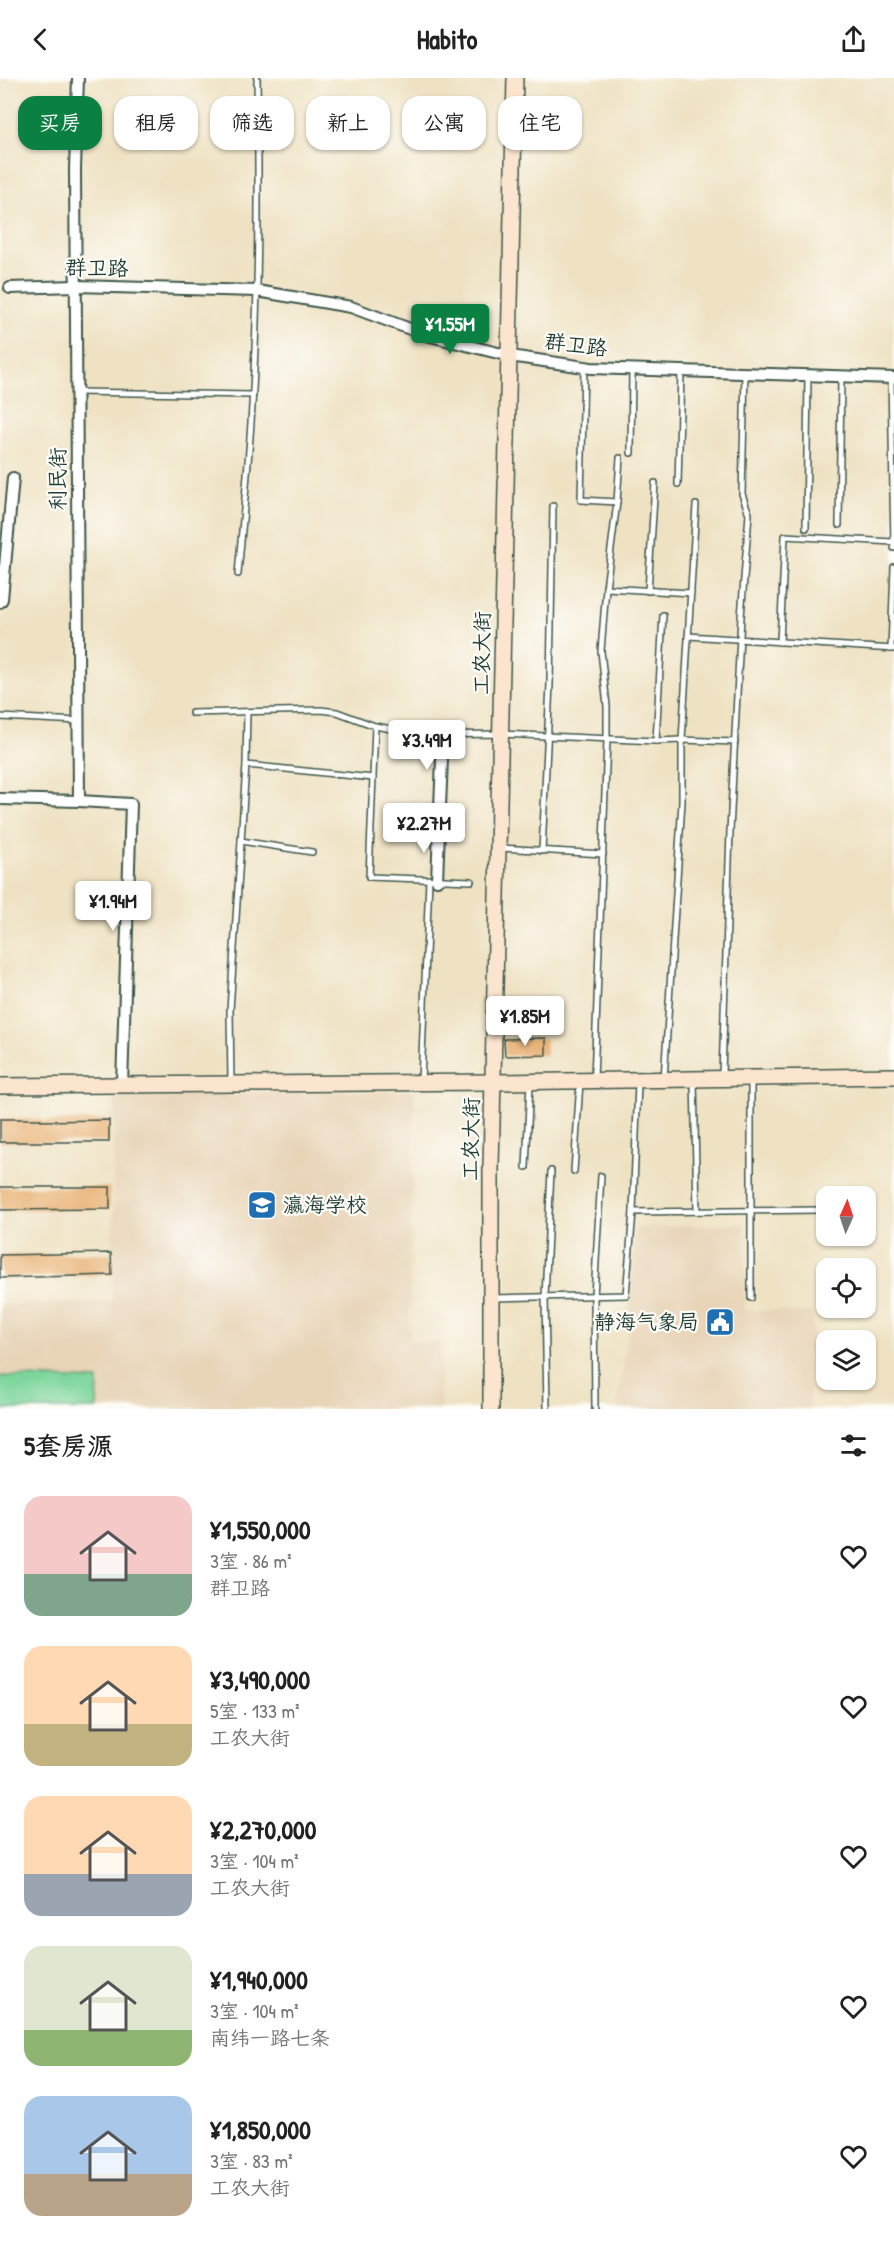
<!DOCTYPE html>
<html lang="zh">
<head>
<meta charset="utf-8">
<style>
  :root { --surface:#fff; --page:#f2f2f2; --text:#222; --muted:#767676; --accent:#0b8043 }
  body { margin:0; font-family:"Patrick Hand","LXGW WenKai TC",sans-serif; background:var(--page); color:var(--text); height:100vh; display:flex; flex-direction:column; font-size:22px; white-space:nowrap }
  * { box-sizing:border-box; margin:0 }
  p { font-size:20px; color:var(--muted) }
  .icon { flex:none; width:33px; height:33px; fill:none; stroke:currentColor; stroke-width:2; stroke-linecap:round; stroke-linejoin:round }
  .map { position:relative; height:1331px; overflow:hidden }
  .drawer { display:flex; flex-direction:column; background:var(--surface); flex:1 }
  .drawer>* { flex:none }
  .top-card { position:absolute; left:18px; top:18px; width:858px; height:54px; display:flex; gap:12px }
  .needle { width:39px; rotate:3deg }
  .buttons { position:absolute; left:816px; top:1108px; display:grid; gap:12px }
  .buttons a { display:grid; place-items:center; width:60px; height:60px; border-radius:12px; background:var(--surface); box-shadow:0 2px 4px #0004; font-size:30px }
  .price { position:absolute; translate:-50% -51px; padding:0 14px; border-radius:6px; background:#fff; color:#222; font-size:20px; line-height:39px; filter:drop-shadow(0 2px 3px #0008) }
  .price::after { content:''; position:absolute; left:50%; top:36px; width:18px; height:14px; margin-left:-9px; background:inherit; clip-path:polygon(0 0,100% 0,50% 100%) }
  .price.on { background:var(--accent); color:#fff }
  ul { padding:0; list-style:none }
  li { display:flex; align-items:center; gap:18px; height:150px; padding:0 24px }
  li span { display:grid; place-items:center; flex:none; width:168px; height:120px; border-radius:18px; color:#555 }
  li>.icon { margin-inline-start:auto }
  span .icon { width:72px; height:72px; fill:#fffc; stroke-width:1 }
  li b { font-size:26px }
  h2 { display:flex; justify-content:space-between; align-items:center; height:72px; padding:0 24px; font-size:26px }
  .chip { padding:0 21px; border-radius:18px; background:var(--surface); box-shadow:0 2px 4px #0004; font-size:21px; line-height:54px }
  .chip.on { background:var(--accent); color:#fff }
  header { display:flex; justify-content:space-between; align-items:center; height:78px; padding:0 24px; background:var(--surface); font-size:27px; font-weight:700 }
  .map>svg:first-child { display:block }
  .built { fill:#e8d4b7 }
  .green { fill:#7cd59b; stroke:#4e8968; stroke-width:1.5 }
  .building { fill:#e8af6f }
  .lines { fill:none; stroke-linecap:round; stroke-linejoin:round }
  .lane-casing { stroke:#3e5649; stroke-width:8 }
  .street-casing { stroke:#3e5649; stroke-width:14 }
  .secondary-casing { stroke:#3e5649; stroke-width:18 }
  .lane { stroke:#fff; stroke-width:5 }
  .street { stroke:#fff; stroke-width:10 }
  .secondary { stroke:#fbe5cf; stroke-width:15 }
  .labels { text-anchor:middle; stroke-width:4.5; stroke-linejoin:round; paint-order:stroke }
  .street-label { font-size:21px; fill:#1f3d34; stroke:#fdfcf7 }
  .poi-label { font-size:21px; fill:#1f3d34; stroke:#fdfcf7; text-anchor:start }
</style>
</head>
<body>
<header><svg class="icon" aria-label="back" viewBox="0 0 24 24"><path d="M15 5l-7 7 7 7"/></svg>Habito<svg class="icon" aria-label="share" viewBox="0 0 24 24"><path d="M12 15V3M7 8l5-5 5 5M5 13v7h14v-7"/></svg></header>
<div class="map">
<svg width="894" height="1331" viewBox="0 0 894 1331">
  <rect width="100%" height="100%" fill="#fdfcf7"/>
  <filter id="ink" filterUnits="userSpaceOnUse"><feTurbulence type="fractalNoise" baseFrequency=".0167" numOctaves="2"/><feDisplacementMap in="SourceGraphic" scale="12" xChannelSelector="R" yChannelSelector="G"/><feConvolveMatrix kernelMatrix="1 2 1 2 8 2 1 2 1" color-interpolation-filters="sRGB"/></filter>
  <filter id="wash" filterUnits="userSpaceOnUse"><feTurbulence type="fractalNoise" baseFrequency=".008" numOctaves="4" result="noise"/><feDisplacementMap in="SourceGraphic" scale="24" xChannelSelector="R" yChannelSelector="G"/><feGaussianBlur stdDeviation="1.35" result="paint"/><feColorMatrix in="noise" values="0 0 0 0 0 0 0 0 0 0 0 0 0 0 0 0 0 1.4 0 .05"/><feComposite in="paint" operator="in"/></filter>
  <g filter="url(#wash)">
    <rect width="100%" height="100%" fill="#efe2c3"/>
    <!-- built -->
    <g class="built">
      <polygon points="414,1013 409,1263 441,1264 440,1331 0,1331 0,1227 112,1224 114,1018"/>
      <polygon points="745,1145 745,1232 813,1234 809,1331 617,1331 628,1254 635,1150"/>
    </g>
    <!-- green -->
    <polygon class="green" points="0,1298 98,1302 97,1331 0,1331"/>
    <g id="blocks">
      <!-- building -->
      <g class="building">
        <polygon points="546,960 546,977 505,978 504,961"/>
        <polygon points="0,1041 41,1041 41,1043 109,1042 109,1064 0,1064"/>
        <polygon points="0,1109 110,1109 110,1131 0,1132"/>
        <polygon points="111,1175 112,1197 0,1200 0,1177"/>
      </g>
    </g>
  </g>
  <g filter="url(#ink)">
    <use href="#blocks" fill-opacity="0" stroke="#3e5649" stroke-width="1.5"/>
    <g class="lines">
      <!-- lane casing -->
      <g class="lane-casing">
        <g id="lane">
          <polyline points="584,289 581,422 617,424"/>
          <polyline points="891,300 894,470"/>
          <polyline points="77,314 253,317"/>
          <polyline points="631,375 632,292"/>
          <polyline points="678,406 681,294"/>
          <polyline points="839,447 841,299"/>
          <polyline points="806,450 808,298"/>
          <path d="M238,496c5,-56 11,-112 14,-168 7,-109 7,-219 5,-328"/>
          <polyline points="606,510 691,515"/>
          <polyline points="648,513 655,405"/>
          <polyline points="688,558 894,571"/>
          <polyline points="780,564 785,458 893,464"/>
          <polyline points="891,571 894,489"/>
          <polyline points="192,635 321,632 337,634 375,648 424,657 501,656 656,663 682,662 735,664"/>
          <polyline points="0,639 79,643"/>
          <polyline points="375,648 369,799 471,803"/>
          <polyline points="656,663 663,537"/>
          <polyline points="246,687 373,700"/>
          <polyline points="241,763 312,774"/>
          <polyline points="500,770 603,776"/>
          <polyline points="542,773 550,606 553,428"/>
          <polyline points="722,997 730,753 741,539 749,436 742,416 745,296"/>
          <polyline points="594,1001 607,662 607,628 601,573 606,510 617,424 620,380"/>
          <polyline points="664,1001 682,724 682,662 696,427"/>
          <polyline points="694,1002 697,1133"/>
          <polyline points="231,1004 230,932 246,687 247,634"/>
          <polyline points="421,1004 429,801"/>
          <polyline points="526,1089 530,1005"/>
          <polyline points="574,1093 580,1004"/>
          <polyline points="633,1134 820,1132"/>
          <polyline points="491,1220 626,1217 633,1134 638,1005"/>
          <polyline points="751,1220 751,1001"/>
          <polyline points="547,1331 545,1219 551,1093"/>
          <polyline points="595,1331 594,1218 601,1098"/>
        </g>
      </g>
      <!-- street casing -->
      <g class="street-casing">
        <g id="street">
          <polyline points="10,210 76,208 257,213 351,229 426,257 510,278 591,290 894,300"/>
          <polyline points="0,524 2,521 13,400"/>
          <polyline points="0,721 79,723 75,91 78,0"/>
          <polyline points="79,723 131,726 122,1007"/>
          <polyline points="440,729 443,657"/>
          <polyline points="437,802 439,752"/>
        </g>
      </g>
      <!-- secondary casing -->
      <g class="secondary-casing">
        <g id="secondary">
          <polyline points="0,1008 493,1004 894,998"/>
          <polyline points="491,1331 491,1090 515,0"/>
        </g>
      </g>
      <!-- lane -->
      <use href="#lane" class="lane"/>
      <!-- street -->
      <use href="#street" class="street"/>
      <!-- secondary -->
      <use href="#secondary" class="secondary"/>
    </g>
  </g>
  <!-- icons -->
  <defs>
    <g id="school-square" transform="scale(1.5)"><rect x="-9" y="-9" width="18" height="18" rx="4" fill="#1f6fb2" stroke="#fdfcf7"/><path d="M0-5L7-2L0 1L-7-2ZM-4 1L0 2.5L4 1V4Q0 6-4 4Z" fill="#fff"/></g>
    <g id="civic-square" transform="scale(1.5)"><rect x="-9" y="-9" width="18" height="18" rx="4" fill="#1f6fb2" stroke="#fdfcf7"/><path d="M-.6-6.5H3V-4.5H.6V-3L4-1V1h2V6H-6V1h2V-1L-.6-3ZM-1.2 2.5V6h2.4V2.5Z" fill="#fff"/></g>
  </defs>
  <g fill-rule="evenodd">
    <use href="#school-square" x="262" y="1127"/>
    <use href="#civic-square" x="720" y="1244"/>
  </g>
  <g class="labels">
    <!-- street labels -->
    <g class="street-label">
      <text transform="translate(97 190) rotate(1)" y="7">群卫路</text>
      <text transform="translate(576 267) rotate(7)" y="7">群卫路</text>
      <text transform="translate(58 401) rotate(-90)" y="7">利民街</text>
      <text transform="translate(482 575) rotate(-89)" y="7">工农大街</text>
      <text transform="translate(471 1061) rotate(-89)" y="7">工农大街</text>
    </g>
    <!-- poi labels -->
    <g class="poi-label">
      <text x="283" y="1134">瀛海学校</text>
      <text x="699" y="1251" text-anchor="end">静海气象局</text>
    </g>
  </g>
</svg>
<div class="buttons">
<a><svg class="needle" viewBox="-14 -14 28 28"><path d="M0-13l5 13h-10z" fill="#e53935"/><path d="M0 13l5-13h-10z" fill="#767676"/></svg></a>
<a><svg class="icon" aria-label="locate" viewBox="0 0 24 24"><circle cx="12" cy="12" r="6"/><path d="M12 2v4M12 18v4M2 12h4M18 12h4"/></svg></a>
<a><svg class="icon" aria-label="layers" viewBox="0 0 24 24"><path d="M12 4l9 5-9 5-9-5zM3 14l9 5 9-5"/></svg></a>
</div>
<b class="price on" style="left:450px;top:277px">¥1.55M</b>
<b class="price" style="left:427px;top:693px">¥3.49M</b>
<b class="price" style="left:424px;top:776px">¥2.27M</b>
<b class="price" style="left:113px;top:854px">¥1.94M</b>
<b class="price" style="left:525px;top:969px">¥1.85M</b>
<div class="top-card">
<a class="chip on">买房</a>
<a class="chip">租房</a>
<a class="chip">筛选</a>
<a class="chip">新上</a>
<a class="chip">公寓</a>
<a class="chip">住宅</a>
</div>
</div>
<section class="drawer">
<h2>5套房源<svg class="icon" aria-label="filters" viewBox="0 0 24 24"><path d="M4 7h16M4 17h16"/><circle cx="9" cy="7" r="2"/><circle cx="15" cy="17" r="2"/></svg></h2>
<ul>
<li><span style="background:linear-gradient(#f6c9c9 65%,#7fa58c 0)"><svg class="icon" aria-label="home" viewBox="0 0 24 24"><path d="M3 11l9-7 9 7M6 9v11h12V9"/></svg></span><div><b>¥1,550,000</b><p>3室 · 86 m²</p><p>群卫路</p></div><svg class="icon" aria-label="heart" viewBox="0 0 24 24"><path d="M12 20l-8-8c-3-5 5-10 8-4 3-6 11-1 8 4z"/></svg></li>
<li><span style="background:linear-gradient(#ffd9b3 65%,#c2b280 0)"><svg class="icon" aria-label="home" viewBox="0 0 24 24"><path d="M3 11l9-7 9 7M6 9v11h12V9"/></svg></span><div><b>¥3,490,000</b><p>5室 · 133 m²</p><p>工农大街</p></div><svg class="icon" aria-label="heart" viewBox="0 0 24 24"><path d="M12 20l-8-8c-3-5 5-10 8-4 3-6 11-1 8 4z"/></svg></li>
<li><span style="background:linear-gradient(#ffd9b3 65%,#9aa5b1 0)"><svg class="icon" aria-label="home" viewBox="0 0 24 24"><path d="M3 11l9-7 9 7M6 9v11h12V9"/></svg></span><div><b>¥2,270,000</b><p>3室 · 104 m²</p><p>工农大街</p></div><svg class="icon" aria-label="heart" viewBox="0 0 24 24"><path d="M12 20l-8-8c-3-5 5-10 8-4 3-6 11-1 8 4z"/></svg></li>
<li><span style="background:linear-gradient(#dfe7d0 70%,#8fb573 0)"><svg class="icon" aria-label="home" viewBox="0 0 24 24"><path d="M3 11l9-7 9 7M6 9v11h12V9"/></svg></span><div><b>¥1,940,000</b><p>3室 · 104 m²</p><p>南纬一路七条</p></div><svg class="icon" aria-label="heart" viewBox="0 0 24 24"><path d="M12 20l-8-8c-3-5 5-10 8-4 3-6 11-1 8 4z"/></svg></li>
<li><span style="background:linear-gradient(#a9c7e8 65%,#b9a48a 0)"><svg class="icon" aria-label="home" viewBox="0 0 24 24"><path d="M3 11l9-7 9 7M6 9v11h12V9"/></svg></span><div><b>¥1,850,000</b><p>3室 · 83 m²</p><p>工农大街</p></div><svg class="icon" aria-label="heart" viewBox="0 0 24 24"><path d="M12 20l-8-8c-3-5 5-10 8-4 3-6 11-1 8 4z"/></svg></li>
</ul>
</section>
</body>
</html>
